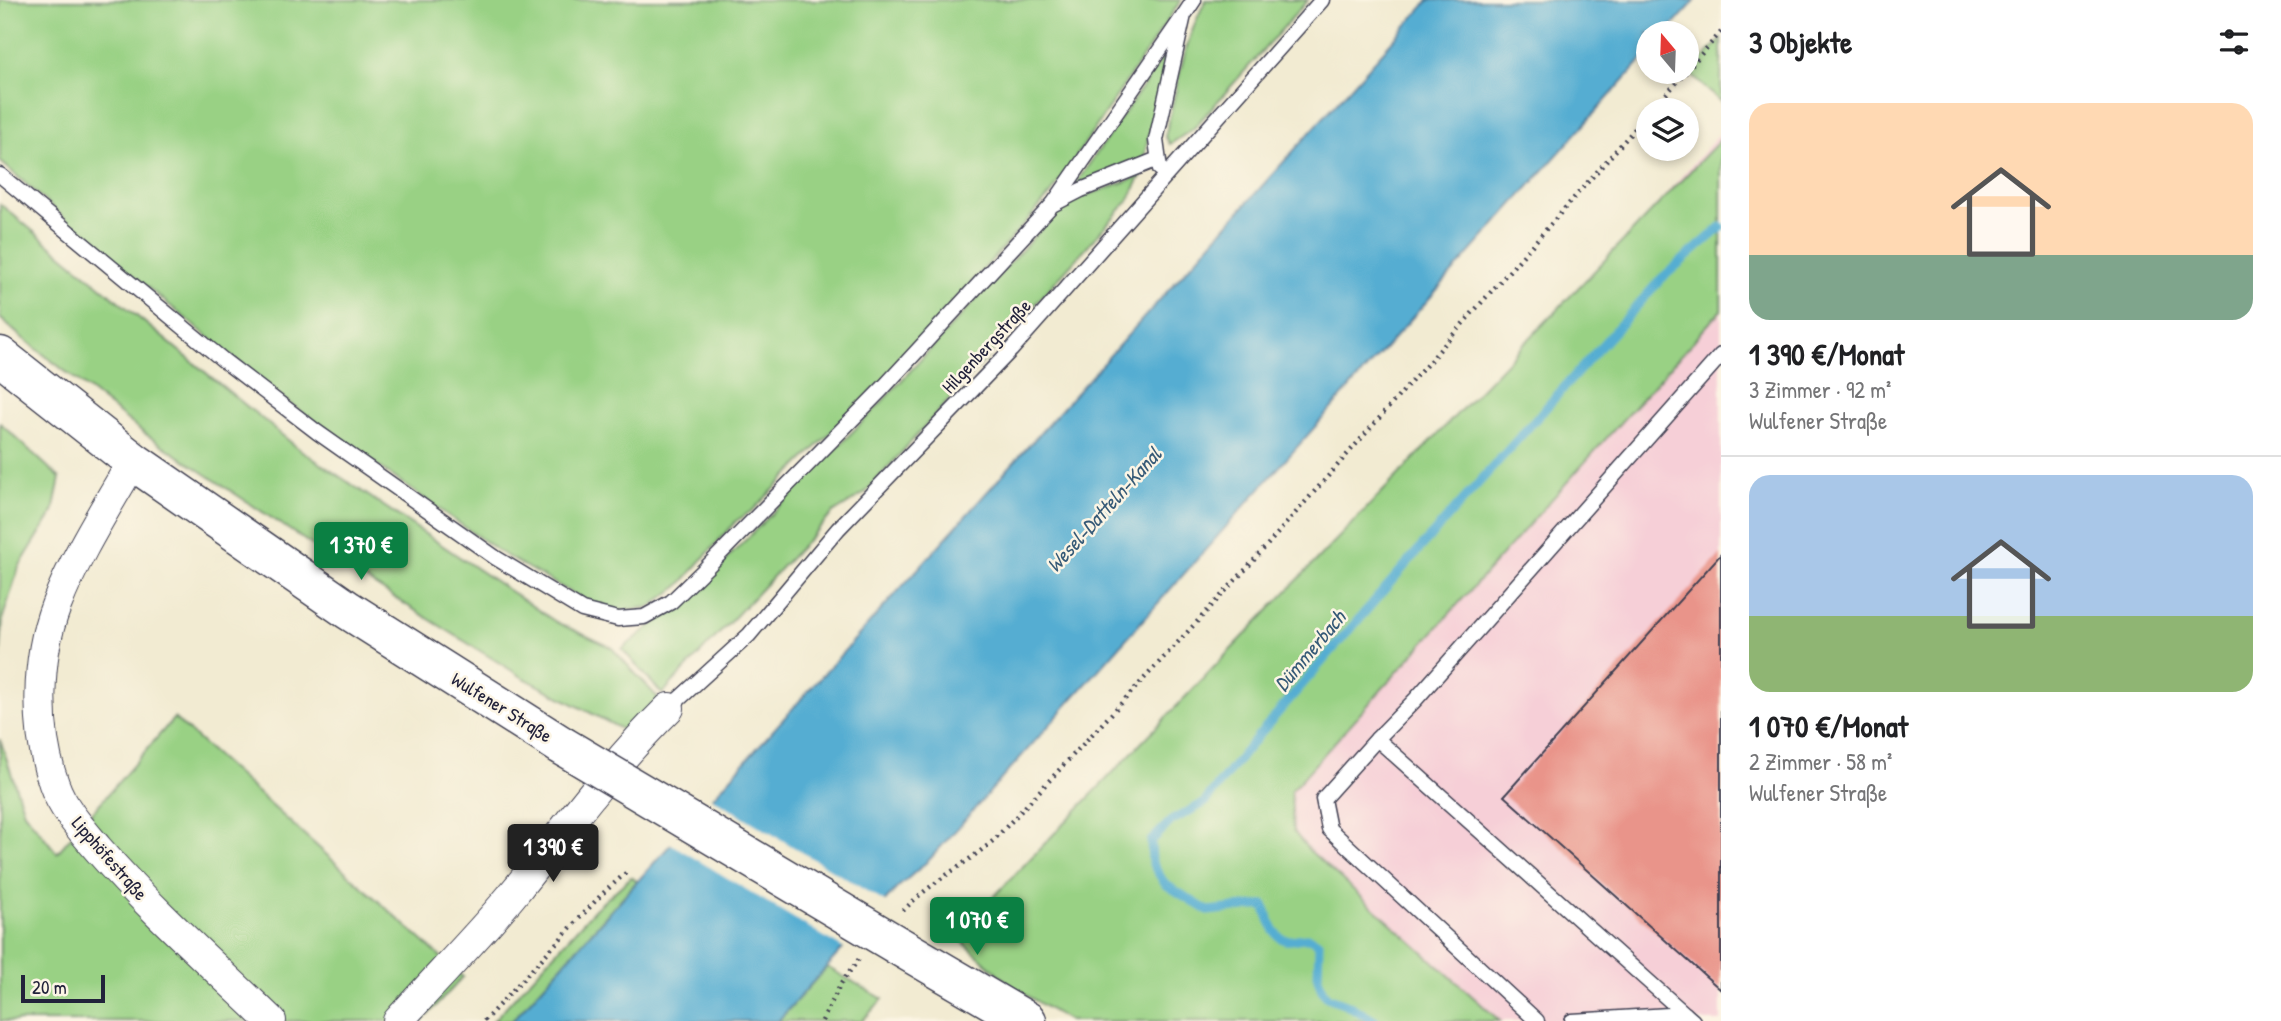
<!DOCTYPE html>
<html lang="de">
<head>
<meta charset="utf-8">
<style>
  :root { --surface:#fff; --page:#f2f2f2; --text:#202124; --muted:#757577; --line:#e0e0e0; --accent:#0b8043 }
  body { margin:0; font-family:"Patrick Hand",sans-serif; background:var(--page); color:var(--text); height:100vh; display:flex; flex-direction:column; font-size:26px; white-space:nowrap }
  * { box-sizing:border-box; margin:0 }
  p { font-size:23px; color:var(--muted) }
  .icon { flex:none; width:38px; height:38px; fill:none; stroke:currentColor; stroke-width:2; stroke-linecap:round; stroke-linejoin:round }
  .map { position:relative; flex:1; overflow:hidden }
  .sheet { display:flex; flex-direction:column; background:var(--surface); width:560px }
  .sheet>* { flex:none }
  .needle { width:46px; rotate:341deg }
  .controls { position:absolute; left:1636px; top:21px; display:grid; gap:14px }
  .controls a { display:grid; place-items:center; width:63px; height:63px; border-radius:50%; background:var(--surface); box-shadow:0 4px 10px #0003; font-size:35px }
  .scale { position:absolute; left:21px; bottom:18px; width:84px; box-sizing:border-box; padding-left:7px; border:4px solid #22223b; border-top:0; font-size:19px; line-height:24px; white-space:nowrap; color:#22223b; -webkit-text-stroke:5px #fcf5e5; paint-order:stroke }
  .price { position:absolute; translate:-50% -60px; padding:0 16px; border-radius:7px; background:var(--accent); color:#fff; font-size:23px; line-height:46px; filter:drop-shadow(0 2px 4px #0008) }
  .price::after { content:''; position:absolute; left:50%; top:42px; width:21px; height:16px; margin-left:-10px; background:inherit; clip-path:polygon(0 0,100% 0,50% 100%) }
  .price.active { background:#222; color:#fff }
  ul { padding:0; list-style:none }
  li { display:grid; align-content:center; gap:14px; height:371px; padding:0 28px }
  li+li { border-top:2px solid var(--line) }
  li span { display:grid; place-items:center; height:217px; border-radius:21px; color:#555 }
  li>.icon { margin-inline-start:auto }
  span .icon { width:126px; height:126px; fill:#fffc; stroke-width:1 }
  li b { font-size:30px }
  h2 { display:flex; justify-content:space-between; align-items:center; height:84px; padding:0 28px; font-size:30px }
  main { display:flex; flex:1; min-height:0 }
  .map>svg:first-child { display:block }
  .built { fill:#f6cfd7 }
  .green { fill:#99d184; stroke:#5e7a60; stroke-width:2 }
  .water { fill:#55add2; stroke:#3c6886; stroke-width:2 }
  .pier { fill:#f2ebd2 }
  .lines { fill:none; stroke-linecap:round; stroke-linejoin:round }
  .stream { stroke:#55add2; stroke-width:9 }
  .building { fill:#e9948a }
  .lane-casing { stroke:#414052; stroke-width:17 }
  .street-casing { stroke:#414052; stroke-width:32 }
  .secondary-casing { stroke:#414052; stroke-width:41 }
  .path { stroke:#414052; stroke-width:4.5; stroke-dasharray:2 5; stroke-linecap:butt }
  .lane { stroke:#fff; stroke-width:14 }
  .street { stroke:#fff; stroke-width:30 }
  .secondary { stroke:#fff; stroke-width:38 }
  .secondary-bridge-casing { stroke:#414052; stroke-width:41; stroke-linecap:butt }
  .secondary-bridge { stroke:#fff; stroke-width:38 }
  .labels { text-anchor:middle; stroke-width:5; stroke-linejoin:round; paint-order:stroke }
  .street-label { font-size:19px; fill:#22223b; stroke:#fcf5e5 }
  .water-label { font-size:21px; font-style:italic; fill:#365a77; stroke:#fcf5e5 }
</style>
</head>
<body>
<main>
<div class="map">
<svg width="1721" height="1021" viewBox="0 0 1721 1021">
  <rect width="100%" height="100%" fill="#fcf5e5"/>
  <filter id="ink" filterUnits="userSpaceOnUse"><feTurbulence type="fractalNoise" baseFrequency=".0143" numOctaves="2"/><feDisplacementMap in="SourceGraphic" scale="14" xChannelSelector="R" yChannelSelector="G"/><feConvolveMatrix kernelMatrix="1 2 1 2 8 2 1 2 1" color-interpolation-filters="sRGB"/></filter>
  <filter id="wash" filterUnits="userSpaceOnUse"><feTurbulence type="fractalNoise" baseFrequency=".00686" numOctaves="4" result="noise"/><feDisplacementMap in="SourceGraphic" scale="28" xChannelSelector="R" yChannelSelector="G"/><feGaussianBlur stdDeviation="1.57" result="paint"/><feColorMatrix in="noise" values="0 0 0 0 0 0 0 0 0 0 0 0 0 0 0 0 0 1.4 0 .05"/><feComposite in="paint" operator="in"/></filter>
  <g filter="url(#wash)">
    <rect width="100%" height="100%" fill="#f2ebd2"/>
    <!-- built -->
    <polygon class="built" points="1721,132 1721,1021 1355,1021 1076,858"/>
    <!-- green -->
    <g class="green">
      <polygon points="0,0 1181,0 1051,194 887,377 753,510 736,521 680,585 650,607 617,611 592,604 501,553 285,400 79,231 0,161"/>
      <path d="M1206,0h102l-115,129 -23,15 -5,-8c12,-46 18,-94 41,-136z"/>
      <polygon points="1721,39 1721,102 1689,73"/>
      <polygon points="1170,47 1143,161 1074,186"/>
      <polygon points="1721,139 1721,310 1291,791 1293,831 1309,850 1500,1021 1069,1021 1013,987 956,936"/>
      <polygon points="1141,176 1128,201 865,493 833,513 662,694 622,649 698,588 877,407 1065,203"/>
      <polygon points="0,204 299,449 556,622 611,647 659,699 623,730 522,677 339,563 144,433 20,336 0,318"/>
      <polygon points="0,423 60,478 53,512 19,567 3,617 0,662"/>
      <polygon points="174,718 463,977 422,1021 0,1021 0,739 24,812 57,853"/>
      <polygon points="631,877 637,881 512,1021 493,1021 595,909"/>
      <polygon points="827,967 883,999 862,1021 778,1021"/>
    </g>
    <!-- water -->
    <polygon class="water" points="1429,0 1696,0 1666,33 1648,33 1648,53 930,859 897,888 778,1021 512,1021"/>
    <!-- pier -->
    <polygon class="pier" points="709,796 888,904 846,950 668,842"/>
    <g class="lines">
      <!-- stream -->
      <path class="stream" d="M1375,1021l-29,-17 -19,-7 -5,-7 -4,-12 1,-34c-22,-21 -36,24 -55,-39l-56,6 -43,-27 -13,-21 -1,-22 20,-20 33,-18 53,-66 158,-183 246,-275 60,-52"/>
    </g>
    <g id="blocks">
      <!-- building -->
      <polygon class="building" points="1721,554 1721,990 1504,796"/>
    </g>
  </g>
  <g filter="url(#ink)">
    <use href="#blocks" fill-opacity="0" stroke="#414052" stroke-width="2"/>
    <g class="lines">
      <!-- lane casing -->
      <g class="lane-casing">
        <g id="lane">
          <polyline points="1160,169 1156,140 1184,15 1194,0"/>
          <polyline points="0,175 223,360 317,432 496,558 582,610 618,619 644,617 671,602 706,568 882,389 1052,205 1081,190 1158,159"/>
          <polyline points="1053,204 1184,15"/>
          <polyline points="669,708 749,635 838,529 1011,350 1322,0"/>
          <polyline points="1377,739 1685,1014"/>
          <polyline points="1537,1021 1329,829 1323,799 1377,739 1416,699 1721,355"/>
          <polyline points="1572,1021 1685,1014 1693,1021"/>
        </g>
      </g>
      <!-- street casing -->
      <g class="street-casing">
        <g id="street">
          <path d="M133,461c-27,47 -58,95 -77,145 -20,52 -21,126 -2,178 8,24 28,46 44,65 53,61 115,116 173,172"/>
          <path d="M398,1021c39,-44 82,-86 119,-132 49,-61 95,-125 152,-181"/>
        </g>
      </g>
      <!-- secondary casing -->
      <g class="secondary-casing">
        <g id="secondary">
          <polyline points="0,356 133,461 348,610 561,745"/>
          <polyline points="897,945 1027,1021"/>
        </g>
      </g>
      <!-- path -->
      <g class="path">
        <polyline points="1687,70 1721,32"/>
        <polyline points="1652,110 1686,72"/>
        <path d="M903,911c26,-28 62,-46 91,-71l252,-271 402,-455"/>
        <polyline points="484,1021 602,894 628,871"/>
        <polyline points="822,1021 842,982 859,959"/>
      </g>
      <!-- lane -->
      <use href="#lane" class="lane"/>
      <!-- street -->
      <use href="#street" class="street"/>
      <!-- secondary -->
      <use href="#secondary" class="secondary"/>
      <!-- secondary-bridge casing -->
      <g class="secondary-bridge-casing">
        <polyline id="secondary-bridge" points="561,745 897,945"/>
      </g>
      <!-- secondary-bridge -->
      <use href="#secondary-bridge" class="secondary-bridge"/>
    </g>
  </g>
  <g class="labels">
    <!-- street labels -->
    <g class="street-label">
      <text transform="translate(986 346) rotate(-47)" y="7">Hilgenbergstraße</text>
      <text transform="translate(502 707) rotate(32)" y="7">Wulfener Straße</text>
      <text transform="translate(110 858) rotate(49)" y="7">Lipphöfestraße</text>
    </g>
    <!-- water labels -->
    <g class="water-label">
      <text transform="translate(1104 510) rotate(-48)" y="7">Wesel-Datteln-Kanal</text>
      <text transform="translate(1310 651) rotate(-50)" y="7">Dümmerbach</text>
    </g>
  </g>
</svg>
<div class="controls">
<a><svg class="needle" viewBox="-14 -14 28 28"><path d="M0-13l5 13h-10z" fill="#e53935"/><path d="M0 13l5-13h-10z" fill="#757577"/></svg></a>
<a><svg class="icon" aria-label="layers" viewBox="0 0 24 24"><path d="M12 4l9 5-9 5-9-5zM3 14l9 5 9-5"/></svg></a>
</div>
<div class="scale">20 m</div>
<b class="price" style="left:361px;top:582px">1 370 €</b>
<b class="price active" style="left:553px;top:884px">1 390 €</b>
<b class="price" style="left:977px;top:957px">1 070 €</b>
</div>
<section class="sheet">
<h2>3 Objekte<svg class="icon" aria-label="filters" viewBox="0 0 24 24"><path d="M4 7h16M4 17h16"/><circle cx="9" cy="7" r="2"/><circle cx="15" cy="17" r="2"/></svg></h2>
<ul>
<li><span style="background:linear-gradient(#ffd9b3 70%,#7fa58c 0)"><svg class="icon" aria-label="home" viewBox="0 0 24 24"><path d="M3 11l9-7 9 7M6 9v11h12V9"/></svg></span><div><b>1 390 €/Monat</b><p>3 Zimmer · 92 m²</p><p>Wulfener Straße</p></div></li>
<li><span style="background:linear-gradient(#a9c7e8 65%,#8fb573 0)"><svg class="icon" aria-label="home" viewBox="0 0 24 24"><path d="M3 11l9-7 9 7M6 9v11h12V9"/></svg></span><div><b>1 070 €/Monat</b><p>2 Zimmer · 58 m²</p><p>Wulfener Straße</p></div></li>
</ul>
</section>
</main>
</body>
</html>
